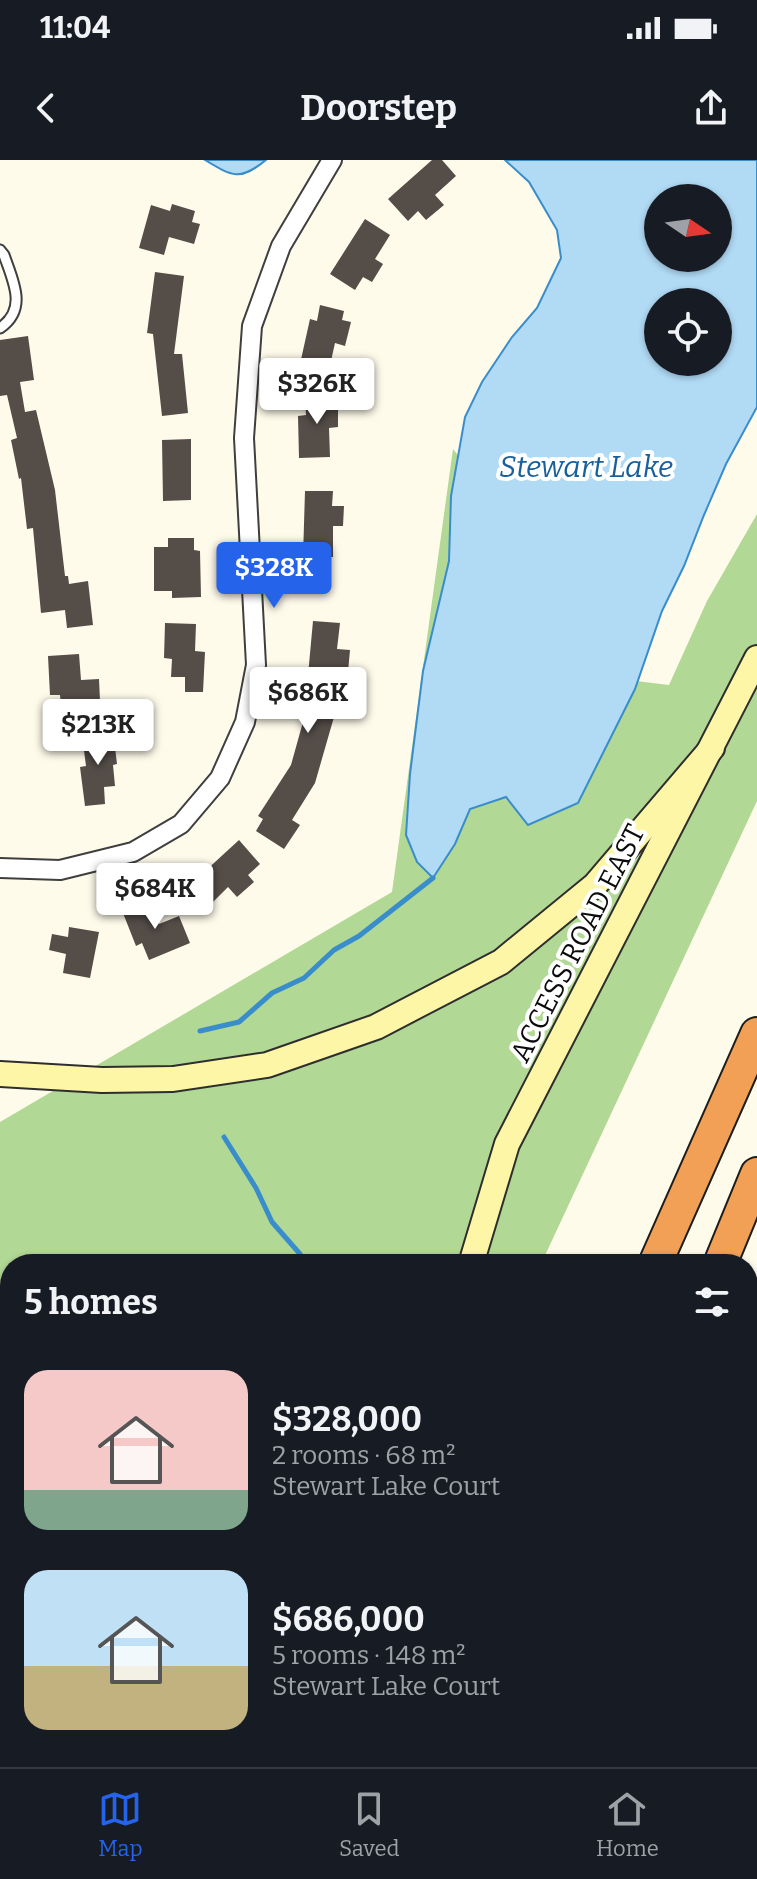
<!DOCTYPE html>
<html lang="en">
<head>
<meta charset="utf-8">
<style>
  :root { --surface:#171b24; --page:#242831; --text:#f1f3f6; --muted:#9ea1a6; --line:#363941; --accent:#2563eb }
  body { margin:0; font-family:Bitter,serif; background:var(--page); color:var(--text); height:100vh; display:flex; flex-direction:column; font-size:30px; white-space:nowrap }
  * { box-sizing:border-box; margin:0 }
  p { font-size:26px; color:var(--muted) }
  .icon { flex:none; width:44px; height:44px; fill:none; stroke:currentColor; stroke-width:2; stroke-linecap:round; stroke-linejoin:round }
  .map { position:relative; flex:1; overflow:hidden }
  .panel { position:absolute; left:0px; top:1094px; width:758px; height:514px; display:flex; flex-direction:column; background:var(--surface); border-radius:32px 32px 0 0; box-shadow:0 2px 6px #0004 }
  .panel>* { flex:none }
  .needle { width:52px; rotate:103deg }
  .tools { position:absolute; left:644px; top:24px; display:grid; gap:16px }
  .tools a { display:grid; place-items:center; width:88px; height:88px; border-radius:50%; background:var(--surface); box-shadow:0 2px 6px #0004; font-size:40px }
  .price { position:absolute; translate:-50% -68px; padding:0 18px; border-radius:8px; background:#fff; color:#222; font-size:26px; line-height:52px; filter:drop-shadow(0 2px 4px #0008) }
  .price::after { content:''; position:absolute; left:50%; top:48px; width:24px; height:18px; margin-left:-12px; background:inherit; clip-path:polygon(0 0,100% 0,50% 100%) }
  .price.selected { background:var(--accent); color:#fff }
  ul { padding:0; list-style:none }
  li { display:flex; align-items:center; gap:24px; height:200px; padding:0 24px }
  li span { display:grid; place-items:center; flex:none; width:224px; height:160px; border-radius:24px; color:#555 }
  li>.icon { margin-inline-start:auto }
  span .icon { width:96px; height:96px; fill:#fffc; stroke-width:1 }
  li b { font-size:34px }
  h2 { display:flex; justify-content:space-between; align-items:center; height:96px; padding:0 24px; font-size:34px }
  .status { display:flex; justify-content:space-between; align-items:center; height:56px; padding:0 40px; background:var(--surface); direction:ltr }
  .status svg { height:22px; fill:currentColor }
  header { display:flex; justify-content:space-between; align-items:center; height:104px; padding:0 24px; background:var(--surface); font-size:36px; font-weight:700 }
  .menu { display:flex; justify-content:space-around; align-items:center; height:112px; border-top:2px solid var(--line); background:var(--surface); font-size:22px; color:var(--muted) }
  .menu a { display:grid; justify-items:center; gap:4px }
  .menu .selected { color:var(--accent) }
  .map>svg:first-child { display:block }
  .forest { fill:#b2d895 }
  .water { fill:#b1daf5; stroke:#398dcb; stroke-width:2; fill-rule:evenodd }
  .lines { fill:none; stroke-linecap:round; stroke-linejoin:round }
  .stream { stroke:#398dcb; stroke-width:5 }
  .building { fill:#544d48 }
  .lane-casing { stroke:#3f3f3f; stroke-width:13 }
  .street-casing { stroke:#3f3f3f; stroke-width:22 }
  .secondary-casing { stroke:#2e2e2e; stroke-width:28 }
  .highway-casing { stroke:#1d1d1d; stroke-width:36 }
  .lane { stroke:#fff; stroke-width:9 }
  .street { stroke:#fff; stroke-width:18 }
  .secondary { stroke:#fef6a7; stroke-width:24 }
  .highway { stroke:#f2a056; stroke-width:32 }
  .labels { text-anchor:middle; stroke-width:8; stroke-linejoin:round; paint-order:stroke }
  .street-label { font-size:28px; fill:#0c0c0c; stroke:#fff }
  .water-label { font-size:30px; font-style:italic; fill:#185f9b; stroke:#fff }
</style>
</head>
<body>
<div class="status"><b>11:04</b><svg viewBox="0 0 49 12"><path d="M0 12V9h3v3zM5 12V6h3v6zM10 12V3h3v9zM15 12V0h3v12zM26 1h20v11H26zM47 4h2v5h-2z"/></svg></div>
<header><svg class="icon" aria-label="back" viewBox="0 0 24 24"><path d="M15 5l-7 7 7 7"/></svg>Doorstep<svg class="icon" aria-label="share" viewBox="0 0 24 24"><path d="M12 15V3M7 8l5-5 5 5M5 13v7h14v-7"/></svg></header>
<div class="map">
<svg width="757" height="1607" viewBox="0 0 757 1607">
  <rect width="100%" height="100%" fill="#fffbeb"/>
  <!-- forest -->
  <polygon class="forest" points="453,289 541,401 579,514 669,525 707,441 757,354 757,641 541,1104 10,1104 10,1276 0,1270 0,962 392,732"/>
  <!-- water -->
  <g class="water">
    <path d="M205,0h61c-26,21 -33,17 -61,0z"/>
    <path d="M505,0h252v247l-31,57 -22,51 -20,51 -22,45 -27,78 -57,114 -50,22 -22,-28 -36,12 -15,35 -22,34 -16,-16 -11,-27 4,-61 13,-103 26,-110 2,-65 14,-79 17,-35 30,-45 25,-29 24,-50 -4,-28 -28,-48zM658,38h60v60h-60zM658,142h60v60h-60z"/>
  </g>
  <g class="lines">
    <!-- stream -->
    <g class="stream">
      <polyline points="200,871 239,862 272,833 304,818 334,790 359,776 433,718"/>
      <polyline points="224,977 256,1028 272,1062 300,1094 305,1104"/>
      <polyline points="611,1607 614,1598"/>
    </g>
  </g>
  <!-- building -->
  <g class="building">
    <polygon points="432,0 442,0 456,16 435,35 444,45 426,60 418,51 408,61 388,39"/>
    <polygon points="172,44 195,51 192,62 200,64 194,84 169,77 164,95 139,88 151,45 170,51"/>
    <polygon points="365,59 390,75 375,99 383,104 372,122 363,117 355,130 330,114"/>
    <polygon points="155,112 184,116 174,194 182,194 188,253 162,256 153,174 147,173"/>
    <polygon points="320,145 344,151 342,160 351,162 345,186 335,183 329,210 300,204 310,159 317,161"/>
    <polygon points="28,176 34,220 20,222 25,252 36,250 55,330 65,416 68,416 69,424 88,421 93,465 67,468 65,450 41,453 33,368 27,369 21,318 19,319 11,280 17,278 7,235 0,236 0,180"/>
    <polygon points="305,234 329,234 329,243 338,243 338,267 329,268 330,297 299,298 298,256 306,255"/>
    <polygon points="191,279 191,340 163,341 162,280"/>
    <polygon points="305,331 333,331 332,346 344,346 343,366 333,366 333,397 303,397"/>
    <polygon points="168,378 194,378 194,390 200,391 201,437 172,438 172,431 154,431 154,387 168,387"/>
    <polygon points="313,461 340,463 337,489 350,490 348,512 340,512 336,550 315,623 292,660 300,665 284,689 256,671 263,659 258,656 291,605 313,526 307,526"/>
    <polygon points="165,463 196,464 195,491 205,492 203,532 185,532 185,517 171,517 172,499 164,498"/>
    <polygon points="79,494 81,520 99,519 100,541 86,542 87,555 62,557 60,535 50,535 48,496"/>
    <polygon points="113,571 117,604 113,605 115,626 104,627 105,644 85,646 80,607 86,606 82,575"/>
    <polygon points="239,680 260,704 248,715 254,722 237,737 228,727 209,746 190,725"/>
    <polygon points="150,741 159,764 179,756 190,783 149,800 142,783 136,786 123,753"/>
    <polygon points="69,767 99,772 90,818 63,813 66,794 49,790 52,774 68,777"/>
  </g>
  <g class="lines">
    <!-- lane casing -->
    <g class="lane-casing">
      <g id="lane">
        <path d="M0,90l4,5c9,26 24,54 -4,73"/>
        <polyline points="0,1420 10,1423"/>
        <polyline points="748,1548 757,1550"/>
        <polyline points="25,1607 33,1598"/>
      </g>
    </g>
    <!-- street casing -->
    <g class="street-casing">
      <g id="street">
        <polyline points="0,708 60,710 133,692 181,664 220,618 245,562 256,505 244,278 252,166 281,86 332,0"/>
        <polyline points="748,1466 757,1428"/>
        <polyline points="720,1607 720,1598"/>
      </g>
    </g>
    <!-- secondary casing -->
    <g class="secondary-casing">
      <g id="secondary">
        <polyline points="0,914 102,920 173,919 267,905 376,867 501,802 595,725 712,588"/>
        <polyline points="471,1104 507,984 757,498"/>
        <polyline points="748,1288 757,1272"/>
        <polyline points="323,1607 325,1598"/>
        <polyline points="598,1607 601,1598"/>
      </g>
    </g>
    <!-- highway casing -->
    <g class="highway-casing">
      <g id="highway">
        <polyline points="655,1104 757,874"/>
        <polyline points="720,1104 757,1014"/>
        <polyline points="439,1607 443,1598"/>
        <polyline points="505,1607 509,1598"/>
      </g>
    </g>
    <!-- lane -->
    <use href="#lane" class="lane"/>
    <!-- street -->
    <use href="#street" class="street"/>
    <!-- secondary -->
    <use href="#secondary" class="secondary"/>
    <!-- highway -->
    <use href="#highway" class="highway"/>
  </g>
  <g class="labels">
    <!-- street labels -->
    <g class="street-label">
      <text transform="translate(577 783) rotate(-63)" y="10">ACCESS ROAD EAST</text>
    </g>
    <!-- water labels -->
    <g class="water-label">
      <text x="586" y="317">Stewart Lake</text>
    </g>
  </g>
</svg>
<div class="tools">
<a><svg class="needle" viewBox="-14 -14 28 28"><path d="M0-13l5 13h-10z" fill="#e53935"/><path d="M0 13l5-13h-10z" fill="#9ea1a6"/></svg></a>
<a><svg class="icon" aria-label="locate" viewBox="0 0 24 24"><circle cx="12" cy="12" r="6"/><path d="M12 2v4M12 18v4M2 12h4M18 12h4"/></svg></a>
</div>
<b class="price" style="left:317px;top:266px">$326K</b>
<b class="price selected" style="left:274px;top:450px">$328K</b>
<b class="price" style="left:308px;top:575px">$686K</b>
<b class="price" style="left:98px;top:607px">$213K</b>
<b class="price" style="left:155px;top:771px">$684K</b>
<section class="panel">
<h2>5 homes<svg class="icon" aria-label="filters" viewBox="0 0 24 24"><path d="M4 7h16M4 17h16"/><circle cx="9" cy="7" r="2"/><circle cx="15" cy="17" r="2"/></svg></h2>
<ul>
<li><span style="background:linear-gradient(#f6c9c9 75%,#7fa58c 0)"><svg class="icon" aria-label="home" viewBox="0 0 24 24"><path d="M3 11l9-7 9 7M6 9v11h12V9"/></svg></span><div><b>$328,000</b><p>2 rooms · 68 m²</p><p>Stewart Lake Court</p></div></li>
<li><span style="background:linear-gradient(#bfe0f5 60%,#c2b280 0)"><svg class="icon" aria-label="home" viewBox="0 0 24 24"><path d="M3 11l9-7 9 7M6 9v11h12V9"/></svg></span><div><b>$686,000</b><p>5 rooms · 148 m²</p><p>Stewart Lake Court</p></div></li>
</ul>
</section>
</div>
<nav class="menu">
<a class="selected"><svg class="icon" aria-label="map" viewBox="0 0 24 24"><path d="M3 6l6-2 6 2 6-2v14l-6 2-6-2-6 2zM9 4v14M15 6v14"/></svg>Map</a>
<a><svg class="icon" aria-label="saved" viewBox="0 0 24 24"><path d="M7 4h10v16l-5-4-5 4z"/></svg>Saved</a>
<a><svg class="icon" aria-label="home" viewBox="0 0 24 24"><path d="M3 11l9-7 9 7M6 9v11h12V9"/></svg>Home</a>
</nav>
</body>
</html>
